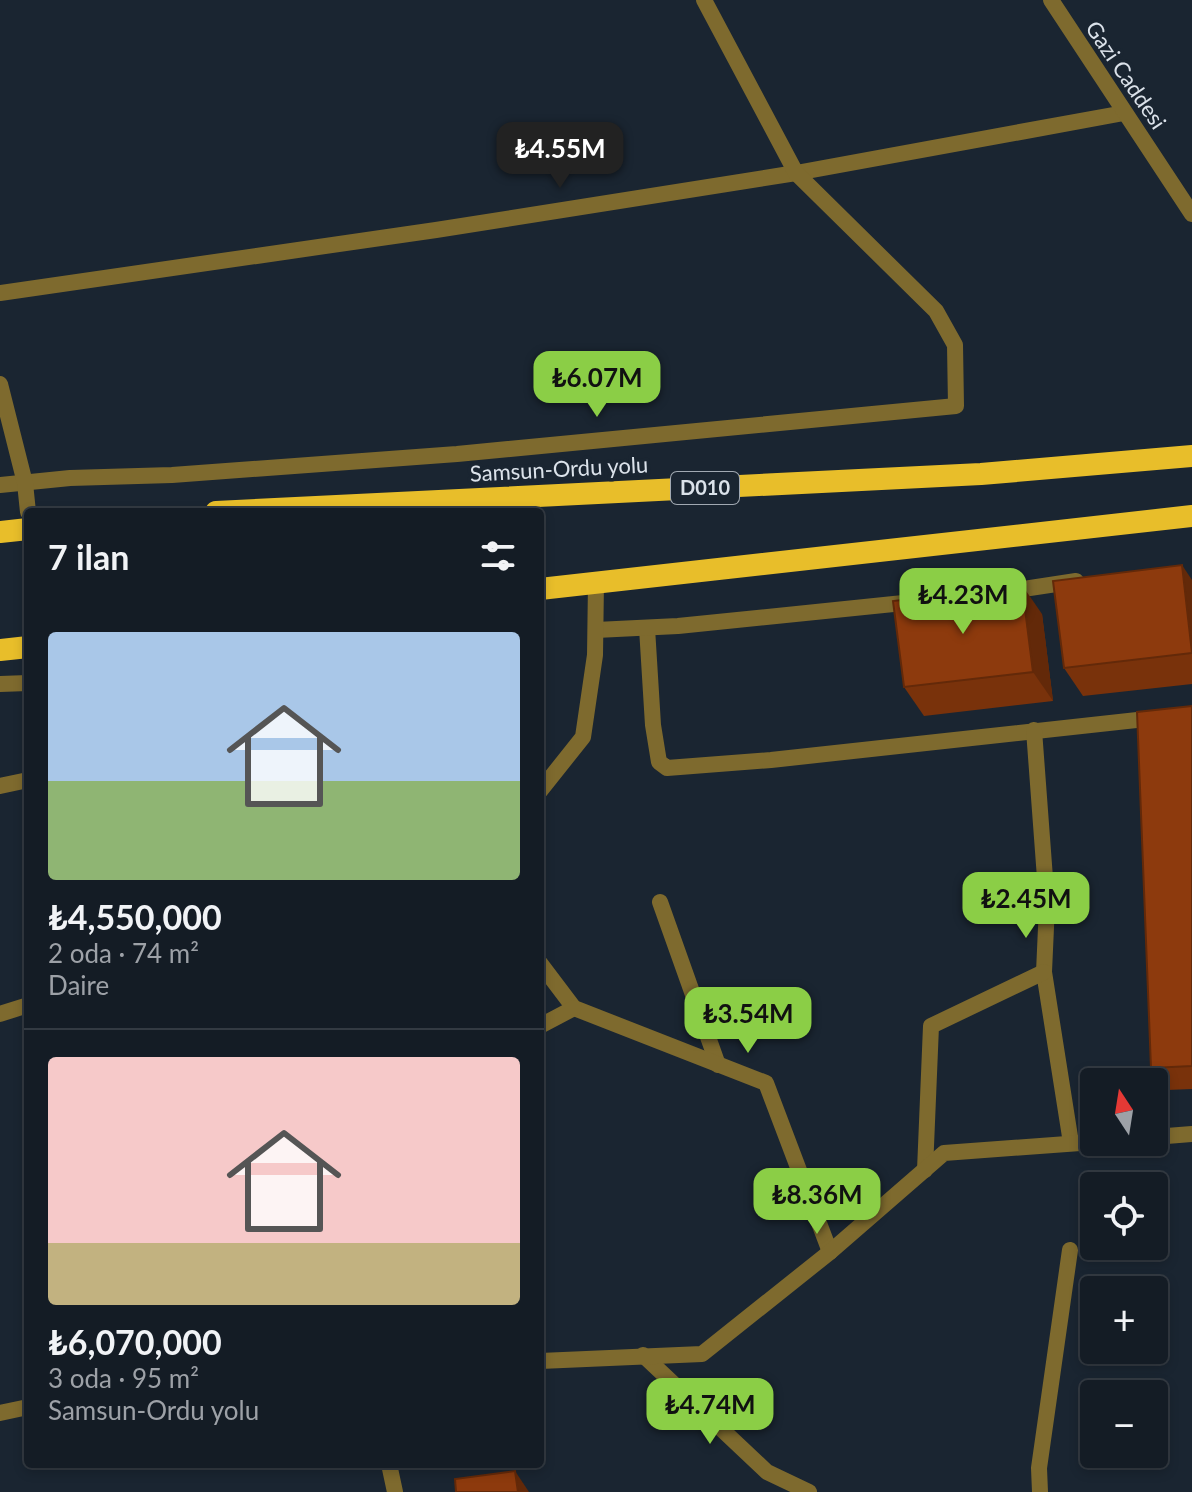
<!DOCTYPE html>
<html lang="tr">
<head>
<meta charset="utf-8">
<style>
  :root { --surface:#141c25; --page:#212932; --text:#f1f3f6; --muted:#9da1a7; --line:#333a42; --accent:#8bce46 }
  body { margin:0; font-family:Lato,sans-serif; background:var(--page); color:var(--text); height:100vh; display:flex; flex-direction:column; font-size:30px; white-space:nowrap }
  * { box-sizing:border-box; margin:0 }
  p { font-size:26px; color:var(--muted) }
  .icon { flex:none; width:44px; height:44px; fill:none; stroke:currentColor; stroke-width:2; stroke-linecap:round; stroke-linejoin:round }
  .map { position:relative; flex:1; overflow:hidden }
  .sheet { position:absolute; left:24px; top:508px; width:520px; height:960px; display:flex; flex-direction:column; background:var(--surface); border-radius:8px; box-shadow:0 4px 12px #0003,0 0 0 2px var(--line) }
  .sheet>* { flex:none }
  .needle { width:52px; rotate:348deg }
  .tools { position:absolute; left:1080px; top:1068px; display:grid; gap:16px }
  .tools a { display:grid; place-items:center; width:88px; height:88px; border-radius:8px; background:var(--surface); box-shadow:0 4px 12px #0003,0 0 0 2px var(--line); font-size:40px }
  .price { position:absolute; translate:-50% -68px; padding:0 18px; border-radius:16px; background:var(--accent); color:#111; font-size:26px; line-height:52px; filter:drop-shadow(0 2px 4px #0008) }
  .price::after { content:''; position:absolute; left:50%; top:48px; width:24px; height:18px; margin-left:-12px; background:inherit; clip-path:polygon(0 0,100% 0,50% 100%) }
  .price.active { background:#222; color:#fff }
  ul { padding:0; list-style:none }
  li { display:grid; align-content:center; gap:16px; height:424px; padding:0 24px }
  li+li { border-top:2px solid var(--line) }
  li span { display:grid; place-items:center; height:248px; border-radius:8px; color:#555 }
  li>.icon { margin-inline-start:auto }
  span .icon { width:144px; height:144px; fill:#fffc; stroke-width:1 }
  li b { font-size:34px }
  h2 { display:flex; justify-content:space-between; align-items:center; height:96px; padding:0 24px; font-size:34px }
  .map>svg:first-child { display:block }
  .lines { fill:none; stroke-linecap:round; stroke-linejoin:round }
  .minor { stroke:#7e6a2e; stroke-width:16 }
  .tertiary { stroke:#7e6a2e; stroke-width:16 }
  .trunk { stroke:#e8be2a; stroke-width:22 }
  .wall { fill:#79320b }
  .shaded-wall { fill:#632909 }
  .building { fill:#8d3a0d; stroke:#632909; stroke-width:2 }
  .labels { text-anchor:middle; stroke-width:7; stroke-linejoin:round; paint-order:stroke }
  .shield { fill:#1a2531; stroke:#a1a9b2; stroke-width:2 }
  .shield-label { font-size:20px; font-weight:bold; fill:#dbe2ea }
  .street-label { font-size:22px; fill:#dbe2ea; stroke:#1a2531 }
</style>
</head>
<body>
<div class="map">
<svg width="1192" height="1492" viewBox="0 0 1192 1492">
  <rect width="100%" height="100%" fill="#1a2531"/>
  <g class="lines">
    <!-- minor -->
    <g class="minor">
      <polyline points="0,293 436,230 796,173 1124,113"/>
      <polyline points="0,485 70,478 172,475 457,454 956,406 955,345 936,311 796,173 704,0"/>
      <polyline points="1004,592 1076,581"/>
      <polyline points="647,628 653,725 659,762 667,768 771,760 1192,714"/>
      <polyline points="596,630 678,626 913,602"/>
      <polyline points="0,684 28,683"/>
      <polyline points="1034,730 1047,905 1044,972 1071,1143"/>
      <polyline points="0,786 28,780"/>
      <polyline points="540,791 583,737 595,655 596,582"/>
      <polyline points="660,902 718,1065"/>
      <polyline points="540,963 574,1008 766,1083 830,1252"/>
      <polyline points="0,1014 28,1005"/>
      <polyline points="540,1026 574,1008"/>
      <polyline points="1154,1137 1192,1134"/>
      <polyline points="925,1170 931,1026 1044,972"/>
      <polyline points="643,1355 767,1472 809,1492"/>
      <polyline points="540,1361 702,1354 830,1252 944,1153 1094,1142"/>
      <polyline points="0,1413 28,1407"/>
      <polyline points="1040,1492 1039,1468 1070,1250"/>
    </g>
    <!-- tertiary -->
    <g class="tertiary">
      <polyline points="1051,0 1192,214"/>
      <polyline points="0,384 25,483 28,512"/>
      <polyline points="389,1464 395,1492"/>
    </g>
    <!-- trunk -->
    <g class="trunk">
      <polyline points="216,512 981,474 1192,456"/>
      <polyline points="0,532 28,529"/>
      <polyline points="540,589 1192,516"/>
      <polyline points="0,650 28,647"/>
    </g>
  </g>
  <!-- wall -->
  <g class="wall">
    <polygon points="1192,580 1192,684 1083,696 1064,668"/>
    <polygon points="1042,614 1053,701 924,716 904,687"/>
    <polygon points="1192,706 1192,1089 1167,1090 1151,1068"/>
  </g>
  <!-- shaded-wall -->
  <g class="shaded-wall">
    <polygon points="1182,565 1192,580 1192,647"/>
    <polygon points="1022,585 1042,614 1053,701 1033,672"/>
    <polygon points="515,1471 529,1492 518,1492"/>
  </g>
  <!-- building -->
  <g class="building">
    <polygon points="1182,565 1192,653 1064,668 1053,581"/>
    <polygon points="1022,585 1033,672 904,687 893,601"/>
    <polygon points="1192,706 1192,1066 1151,1068 1137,712"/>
    <polygon points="515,1471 518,1492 456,1492 455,1479"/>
  </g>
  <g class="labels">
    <!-- shield labels -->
    <rect class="shield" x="671" y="472" width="68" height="32" rx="6"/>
    <g class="shield-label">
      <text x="705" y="495">D010</text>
    </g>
    <!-- street labels -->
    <g class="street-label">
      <text transform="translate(1126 75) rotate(56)" y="8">Gazi Caddesi</text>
      <text transform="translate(559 469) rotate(-3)" y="8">Samsun-Ordu yolu</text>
    </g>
  </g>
</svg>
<div class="tools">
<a><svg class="needle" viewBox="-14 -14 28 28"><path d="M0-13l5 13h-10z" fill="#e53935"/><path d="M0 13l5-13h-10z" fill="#9da1a7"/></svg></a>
<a><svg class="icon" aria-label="locate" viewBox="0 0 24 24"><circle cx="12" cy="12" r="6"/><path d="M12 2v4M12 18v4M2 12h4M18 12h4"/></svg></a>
<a>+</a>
<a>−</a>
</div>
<b class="price active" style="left:560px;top:190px">₺4.55M</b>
<b class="price" style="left:597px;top:419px">₺6.07M</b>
<b class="price" style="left:963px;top:636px">₺4.23M</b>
<b class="price" style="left:1026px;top:940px">₺2.45M</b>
<b class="price" style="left:748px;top:1055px">₺3.54M</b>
<b class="price" style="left:817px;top:1236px">₺8.36M</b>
<b class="price" style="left:710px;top:1446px">₺4.74M</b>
<section class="sheet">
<h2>7 ilan<svg class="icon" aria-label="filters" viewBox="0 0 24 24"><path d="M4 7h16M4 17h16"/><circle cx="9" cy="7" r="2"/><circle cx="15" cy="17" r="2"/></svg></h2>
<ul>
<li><span style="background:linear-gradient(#a9c7e8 60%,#8fb573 0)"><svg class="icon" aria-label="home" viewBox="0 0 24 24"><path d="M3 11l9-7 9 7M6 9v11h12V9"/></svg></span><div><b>₺4,550,000</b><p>2 oda · 74 m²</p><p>Daire</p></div></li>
<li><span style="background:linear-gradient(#f6c9c9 75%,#c2b280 0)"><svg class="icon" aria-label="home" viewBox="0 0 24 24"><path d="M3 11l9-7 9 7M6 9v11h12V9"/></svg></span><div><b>₺6,070,000</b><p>3 oda · 95 m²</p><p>Samsun-Ordu yolu</p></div></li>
</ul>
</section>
</div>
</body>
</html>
